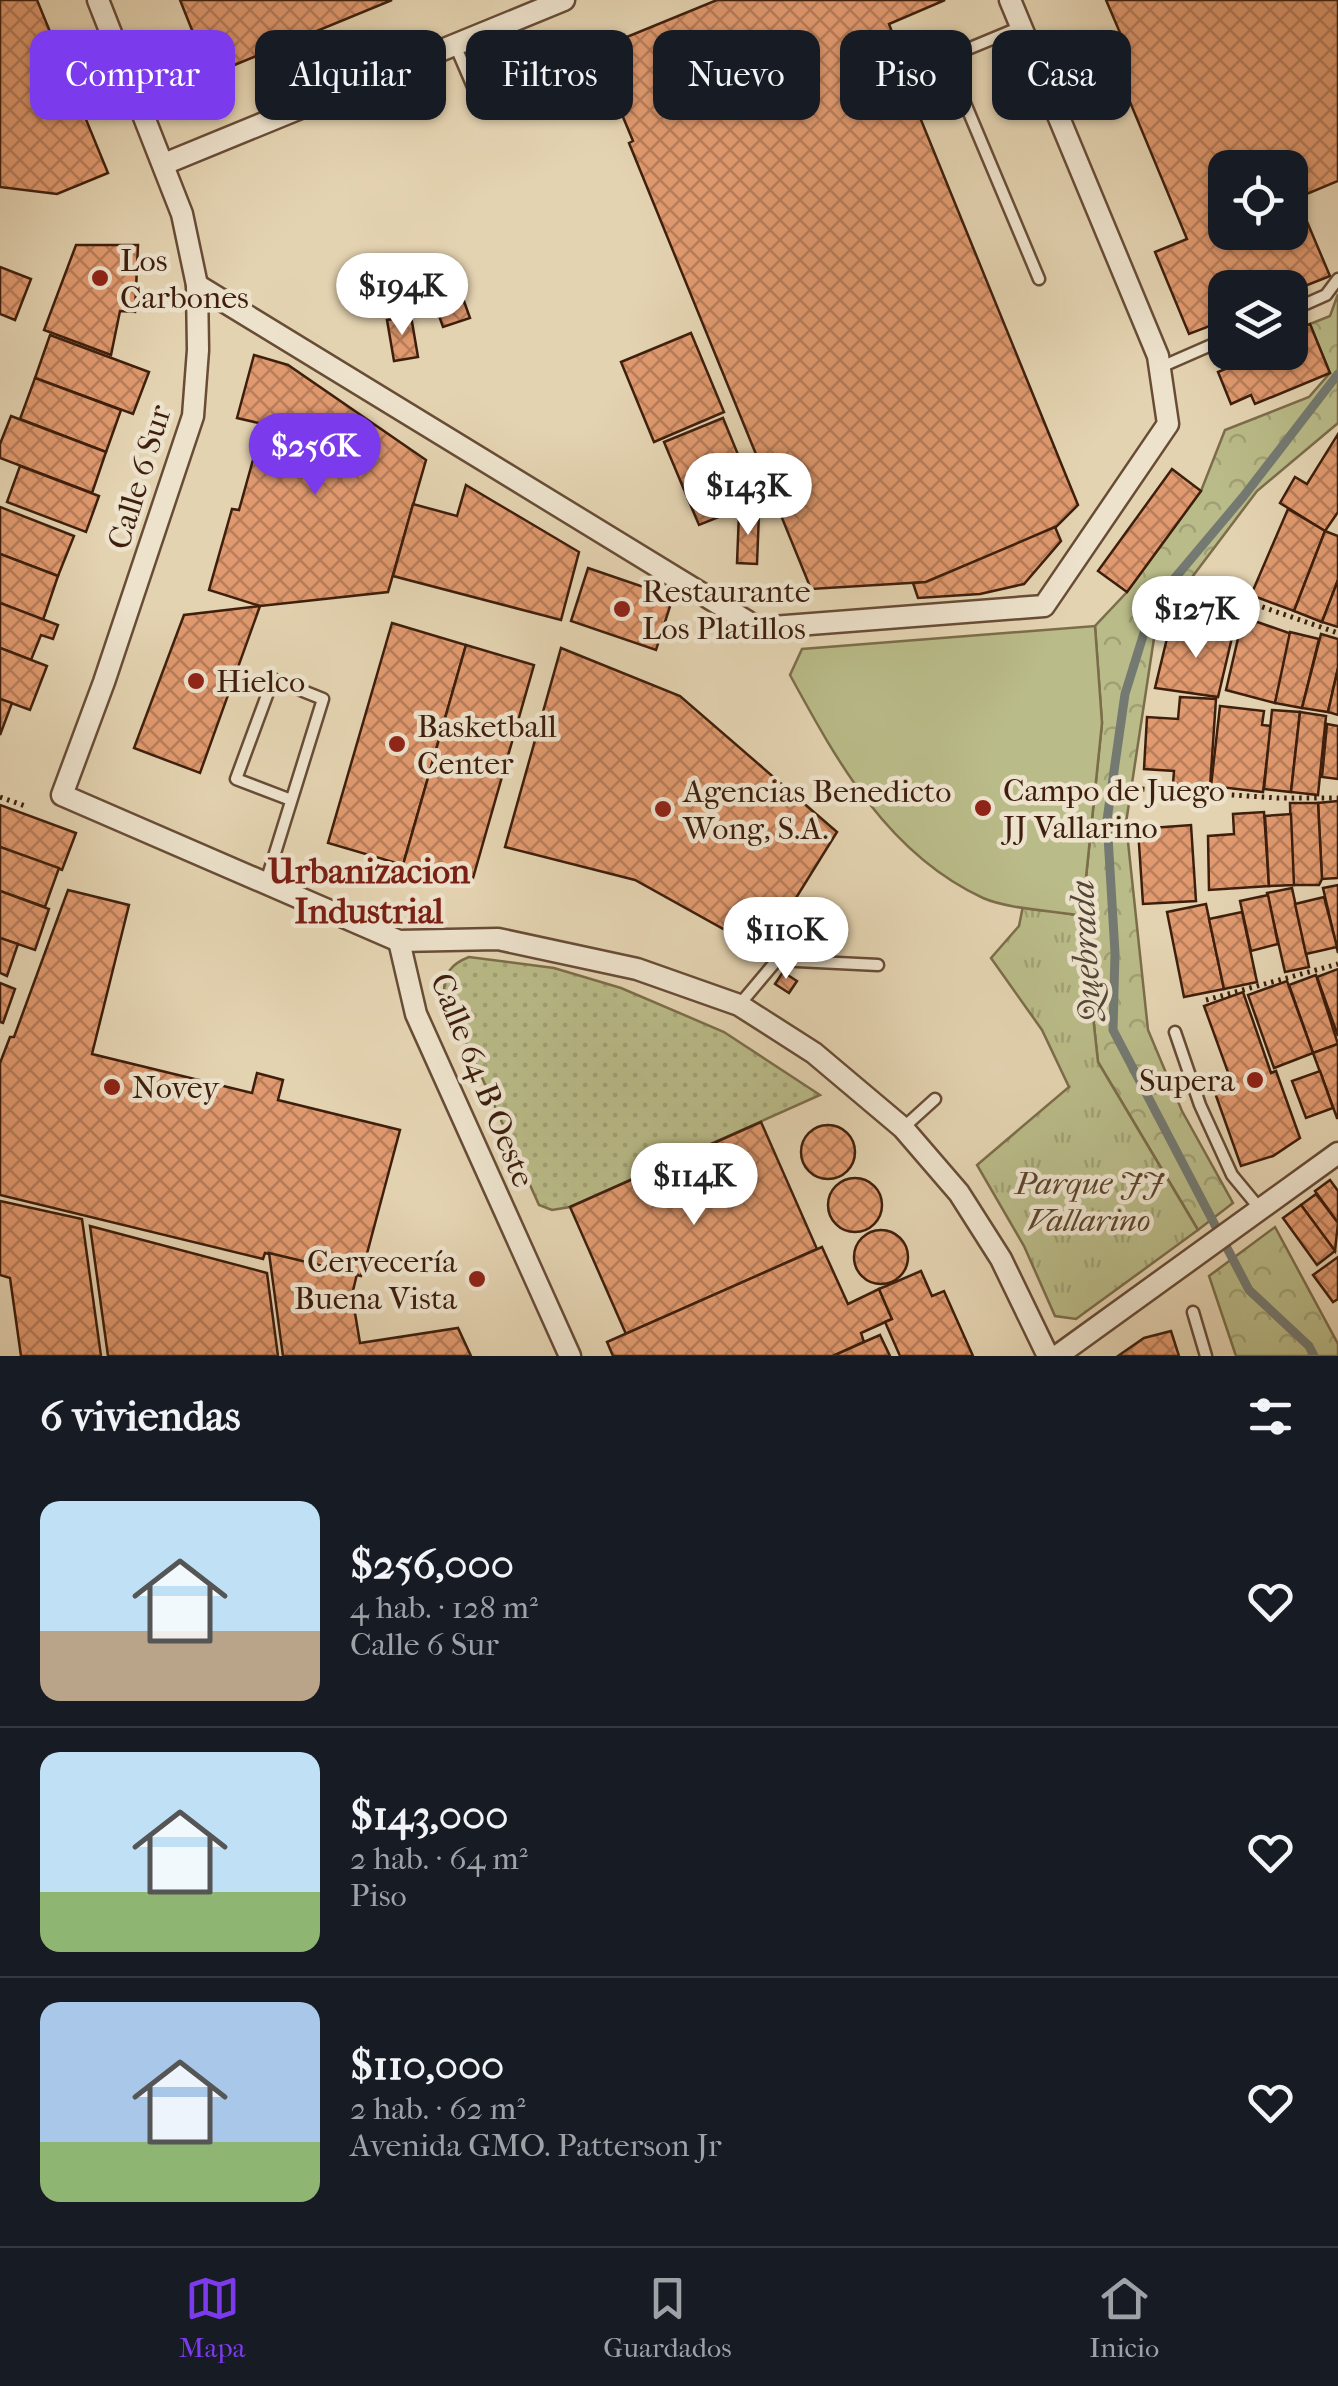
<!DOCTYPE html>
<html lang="es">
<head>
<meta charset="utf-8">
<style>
  :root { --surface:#171b24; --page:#242831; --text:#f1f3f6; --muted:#9ea1a6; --line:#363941; --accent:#7c3aed }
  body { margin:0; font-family:"IM FELL French Canon",serif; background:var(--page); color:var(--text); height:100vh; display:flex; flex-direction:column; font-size:38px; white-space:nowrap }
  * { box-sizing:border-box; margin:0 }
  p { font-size:32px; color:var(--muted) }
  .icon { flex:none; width:55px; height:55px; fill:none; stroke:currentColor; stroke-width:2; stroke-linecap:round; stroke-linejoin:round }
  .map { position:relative; height:1356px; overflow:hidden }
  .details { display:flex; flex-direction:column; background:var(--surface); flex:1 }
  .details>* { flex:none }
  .hud { position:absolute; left:30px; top:30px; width:1280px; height:90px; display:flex; gap:20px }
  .tools { position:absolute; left:1208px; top:150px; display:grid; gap:20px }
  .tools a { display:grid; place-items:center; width:100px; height:100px; border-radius:20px; background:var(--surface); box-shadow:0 2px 8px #0004; font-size:50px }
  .price { position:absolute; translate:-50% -85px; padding:0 22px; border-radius:35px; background:#fff; color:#222; font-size:32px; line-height:65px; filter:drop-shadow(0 2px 5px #0008) }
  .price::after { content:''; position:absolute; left:50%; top:60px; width:30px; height:22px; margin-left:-15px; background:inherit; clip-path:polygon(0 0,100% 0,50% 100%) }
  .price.on { background:var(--accent); color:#fff }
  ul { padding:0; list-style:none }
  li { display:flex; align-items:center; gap:30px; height:250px; padding:0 40px }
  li+li { border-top:2px solid var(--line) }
  li span { display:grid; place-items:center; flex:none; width:280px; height:200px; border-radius:20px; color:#555 }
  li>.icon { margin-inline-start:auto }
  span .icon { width:120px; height:120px; fill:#fffc; stroke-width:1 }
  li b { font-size:42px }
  h2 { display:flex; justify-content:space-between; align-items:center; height:120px; padding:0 40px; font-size:42px }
  .tag { padding:0 35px; border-radius:20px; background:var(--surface); box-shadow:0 2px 8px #0004; font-size:35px; line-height:90px }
  .tag.on { background:var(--accent); color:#fff }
  .tabs { display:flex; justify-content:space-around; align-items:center; height:140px; border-top:2px solid var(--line); background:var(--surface); font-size:28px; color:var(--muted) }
  .tabs a { display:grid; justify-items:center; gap:5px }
  .tabs .on { color:var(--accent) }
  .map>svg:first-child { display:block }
  .grass { fill:url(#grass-dots); stroke:#7c6d4a; stroke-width:2.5 }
  .forest { fill:url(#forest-crowns); stroke:#7c6d4a; stroke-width:2.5 }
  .park { fill:url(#park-tufts); stroke:#7c6d4a; stroke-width:2.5 }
  .pitch { fill:#b9bb88; stroke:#7c6d4a; stroke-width:2.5 }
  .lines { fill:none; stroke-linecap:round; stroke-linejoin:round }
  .stream { stroke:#747a72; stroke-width:9 }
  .building { fill:url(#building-cross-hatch); stroke:#3e1f0d; stroke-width:2.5; fill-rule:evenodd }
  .service-casing { stroke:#684c36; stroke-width:15 }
  .minor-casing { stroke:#684c36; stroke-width:25 }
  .path { stroke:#3e1f0d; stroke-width:5; stroke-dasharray:2.5 5; stroke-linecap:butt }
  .service { stroke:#ede2cc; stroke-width:10 }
  .minor { stroke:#ede2cc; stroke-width:20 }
  .poi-dot { fill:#8f2418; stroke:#ede2cc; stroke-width:4 }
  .labels { text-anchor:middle; stroke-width:9; stroke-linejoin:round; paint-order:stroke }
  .poi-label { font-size:32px; fill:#3e1f0d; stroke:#ede2cc; text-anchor:start }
  .street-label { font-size:32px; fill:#3e1f0d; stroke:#ede2cc }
  .park-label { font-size:32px; font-style:italic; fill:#5d462c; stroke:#ede2cc }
  .neighbourhood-label { font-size:35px; font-weight:bold; fill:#7a1f14; stroke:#ede2cc }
  .water-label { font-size:35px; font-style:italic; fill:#544537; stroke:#ede2cc }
</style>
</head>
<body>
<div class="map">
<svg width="1338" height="1356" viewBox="0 0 1338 1356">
  <defs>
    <pattern id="grass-dots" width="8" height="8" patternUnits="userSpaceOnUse" patternTransform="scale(2.5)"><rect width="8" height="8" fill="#b9bb88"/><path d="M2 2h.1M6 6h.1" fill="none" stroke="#a0a074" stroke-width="1.8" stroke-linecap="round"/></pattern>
    <pattern id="forest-crowns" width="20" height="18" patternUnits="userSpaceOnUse" patternTransform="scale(2.5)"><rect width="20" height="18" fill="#b9bb88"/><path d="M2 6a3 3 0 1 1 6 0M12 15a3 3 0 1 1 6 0" fill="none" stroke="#a0a074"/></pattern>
    <pattern id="park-tufts" width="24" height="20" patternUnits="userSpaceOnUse" patternTransform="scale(2.5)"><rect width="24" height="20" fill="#b9bb88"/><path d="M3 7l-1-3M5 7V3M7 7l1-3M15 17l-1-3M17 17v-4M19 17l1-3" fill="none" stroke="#a0a074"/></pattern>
    <pattern id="building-cross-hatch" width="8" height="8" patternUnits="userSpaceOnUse" patternTransform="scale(2.5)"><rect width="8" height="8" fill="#e19a6f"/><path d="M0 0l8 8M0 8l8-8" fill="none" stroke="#b87d5a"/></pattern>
  </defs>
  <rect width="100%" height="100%" fill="#e4d3b1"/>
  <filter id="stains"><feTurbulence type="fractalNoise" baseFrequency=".002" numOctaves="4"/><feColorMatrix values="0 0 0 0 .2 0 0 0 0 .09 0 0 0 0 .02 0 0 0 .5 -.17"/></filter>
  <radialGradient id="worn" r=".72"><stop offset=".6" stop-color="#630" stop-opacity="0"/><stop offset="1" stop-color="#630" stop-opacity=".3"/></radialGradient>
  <!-- grass -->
  <path class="grass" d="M469,957l85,11 67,20 103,44 96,63 -250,112 -18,3 -13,-5 -95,-212c0,-20 7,-29 25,-36z"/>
  <!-- forest -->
  <g class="forest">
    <polygon points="1338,294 1338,423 1257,491 1156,625 1126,823 1148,1030 1182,1111 1233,1203 1198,1230 1098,1062 1082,916 1102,723 1095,626 1127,592 1201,491 1225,430 1309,397 1330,373 1310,324 1330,316"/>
    <polygon points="1275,1227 1338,1344 1338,1356 1236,1356 1209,1276"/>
  </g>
  <!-- park -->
  <polygon class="park" points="1023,906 1082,916 1098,1062 1198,1230 1076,1319 1055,1316 1024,1246 977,1165 1069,1087 1042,1030 991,958 1019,926"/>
  <!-- pitch -->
  <path class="pitch" d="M1095,626l7,97 -20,193c-28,-5 -74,-7 -99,-18 -95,-44 -145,-135 -193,-223l12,-26z"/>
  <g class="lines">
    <!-- stream -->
    <polyline class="stream" points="1314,1356 1309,1346 1249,1290 1113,1030 1115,953 1107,820 1125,694 1153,604 1243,497 1338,374"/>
  </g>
  <!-- building -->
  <g class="building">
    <polygon points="0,0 37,0 108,173 57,194 0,187"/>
    <polygon points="180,0 392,0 210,75"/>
    <polygon points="717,0 945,0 889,24 892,32 886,34 1078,505 1054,529 926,582 811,589 629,143 633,141 595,50"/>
    <path d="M1106,0h232v181l-41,17 33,78 -40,16v-4h-65v64h65v-32l4,10 16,-6 20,49 -75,31 -4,-9 -20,9 -13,-32 12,-5 -18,-42 -23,9 -34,-82 32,-13 -82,-197 16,-7zM1225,168h65v64h-65z"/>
    <polygon points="76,245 138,245 135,312 120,311 111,355 44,330"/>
    <polygon points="0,267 31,279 15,320 0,314"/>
    <polygon points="460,290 470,318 443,327 433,299"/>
    <polygon points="411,316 418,357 394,361 387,320"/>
    <polygon points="691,333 724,412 654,442 621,362"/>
    <polygon points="50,335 149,372 133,414 35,378"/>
    <polygon points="254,355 288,365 426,460 388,592 260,606 209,590 232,509 239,510 263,424 237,418"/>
    <polygon points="35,378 121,410 106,452 20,419"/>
    <polygon points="11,416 106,452 92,493 0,458 0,444"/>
    <polygon points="723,418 746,474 688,499 664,442"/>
    <polygon points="1338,434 1338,512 1325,531 1280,503 1295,477 1307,484"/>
    <polygon points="20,466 99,496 86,532 7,502"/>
    <polygon points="1172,469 1201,491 1127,592 1098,571"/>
    <polygon points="745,475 756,502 699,525 688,499"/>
    <polygon points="466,485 579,552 561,620 393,576 413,504 457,516"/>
    <polygon points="0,507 74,536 58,576 0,554"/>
    <polygon points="1288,509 1325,531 1294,611 1251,595"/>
    <polygon points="739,513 759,513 757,564 737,563"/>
    <polygon points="1055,527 1061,541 1024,584 980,594 918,598 913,583 926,582"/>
    <polygon points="1325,531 1338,536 1338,580 1322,622 1294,611"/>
    <polygon points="0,554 58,576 43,620 0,603"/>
    <polygon points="588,568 673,597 656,650 571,621"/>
    <polygon points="1338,580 1338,627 1322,622"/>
    <polygon points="0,603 58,625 53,639 41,635 31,660 0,648"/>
    <polygon points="260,606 200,773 134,748 184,615"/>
    <polygon points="1243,617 1292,634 1275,703 1226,690"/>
    <polygon points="1203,622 1234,629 1218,697 1155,688 1169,630 1199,639"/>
    <polygon points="392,623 466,645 403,865 328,843"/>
    <polygon points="1290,632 1319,639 1302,708 1275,703"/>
    <polygon points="1321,634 1338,639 1338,668 1328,712 1302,708"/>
    <polygon points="466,645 534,665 471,885 403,865"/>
    <polygon points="0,648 47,666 30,710 0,699"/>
    <polygon points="561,648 680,696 837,832 763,951 635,880 505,847"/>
    <polygon points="1338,668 1338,715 1328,712"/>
    <polygon points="1180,697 1216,699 1210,787 1173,784 1174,771 1144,769 1147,717 1178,719"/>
    <polygon points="0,699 12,703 0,735"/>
    <polygon points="1220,706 1264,711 1262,725 1271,726 1263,792 1211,786"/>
    <polygon points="1272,710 1300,712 1291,792 1264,789"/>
    <polygon points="1300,712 1326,716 1318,795 1291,792"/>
    <polygon points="1327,724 1338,726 1338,779 1322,777"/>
    <polygon points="1338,801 1338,878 1322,879 1318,803"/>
    <polygon points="1290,803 1318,803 1322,879 1319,885 1292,885"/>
    <polygon points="0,805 76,833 62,870 0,847"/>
    <polygon points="1264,812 1269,886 1209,890 1208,836 1234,834 1233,814"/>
    <polygon points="1291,814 1294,885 1269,886 1265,816"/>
    <polygon points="1191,825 1196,901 1143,904 1138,829"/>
    <polygon points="0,847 59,868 45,907 0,891"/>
    <polygon points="1338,885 1338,953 1323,888"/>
    <polygon points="1292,888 1309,967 1285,972 1267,893"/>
    <polygon points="68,890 129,905 92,1054 252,1093 257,1073 283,1080 278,1100 400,1130 361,1276 265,1253 263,1259 0,1195 0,1063 10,1037 14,1037"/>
    <polygon points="0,891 49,909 35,950 0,938"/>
    <polygon points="1268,895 1278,944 1251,951 1240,901"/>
    <polygon points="1324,897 1337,947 1306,954 1295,904"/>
    <polygon points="1206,904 1224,989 1184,997 1167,912"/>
    <polygon points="1242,912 1257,982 1224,989 1209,919"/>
    <polygon points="0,938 18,944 7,976 0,973"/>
    <polygon points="1338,969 1338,1036 1317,977"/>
    <polygon points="783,972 797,981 789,993 775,984"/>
    <polygon points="1316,975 1338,1044 1313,1053 1289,985"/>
    <polygon points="1287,981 1313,1053 1274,1068 1248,995"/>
    <polygon points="0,983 15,989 3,1023 0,1022"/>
    <polygon points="1243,992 1271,1073 1276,1071 1300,1138 1273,1156 1241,1166 1215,1093 1233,1086 1204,1006"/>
    <polygon points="1338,1044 1338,1118 1337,1118 1313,1053"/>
    <polygon points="1320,1071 1333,1108 1306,1118 1292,1081"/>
    <polygon points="761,1122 817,1249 626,1334 570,1207"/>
    <circle cx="828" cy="1152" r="27"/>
    <circle cx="855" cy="1205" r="27"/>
    <polygon points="1330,1180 1338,1191 1338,1223 1315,1191"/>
    <polygon points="1316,1194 1338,1223 1335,1251 1301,1205"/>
    <polygon points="0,1201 82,1219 101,1356 21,1356 10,1278 0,1275"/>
    <polygon points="1301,1205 1335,1251 1317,1265 1283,1218"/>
    <polygon points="90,1226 267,1273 278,1356 108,1356"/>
    <circle cx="881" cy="1257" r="27"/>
    <polygon points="822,1247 848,1304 879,1289 892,1319 861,1333 864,1342 833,1356 613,1356 607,1342"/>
    <polygon points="269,1253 357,1274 352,1295 360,1343 458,1328 471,1356 283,1356"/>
    <polygon points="1338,1257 1338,1299 1333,1302 1313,1275"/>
    <polygon points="921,1271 932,1296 944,1291 973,1356 900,1356 885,1322 892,1319 879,1289"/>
    <polygon points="1171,1331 1179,1356 1118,1356 1144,1338"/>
    <polygon points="880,1335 890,1356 833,1356 864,1342"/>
  </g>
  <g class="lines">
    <!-- service casing -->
    <g class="service-casing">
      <g id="service">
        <polyline points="1021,27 946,58 1039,279"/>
        <polyline points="455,45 480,103"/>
        <polyline points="1290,311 1326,295 1338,279"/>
        <polyline points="1161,367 1225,339"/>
        <polyline points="266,882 323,699 273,679 236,779 291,800"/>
        <polyline points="740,1004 777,960 878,965"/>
        <polyline points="1175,1032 1200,1105 1232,1175 1261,1210"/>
        <polyline points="903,1128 935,1099"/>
        <polyline points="1193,1312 1206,1356"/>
      </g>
    </g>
    <!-- minor casing -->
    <g class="minor-casing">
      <g id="minor">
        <polyline points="98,0 182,214 197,285 198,350 193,416 104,682 62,795 399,941 498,939 637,969 739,1005 814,1053 903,1128 959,1193 1001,1259 1048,1356"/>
        <polyline points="164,164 564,0"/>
        <polyline points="197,285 758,628 1044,606 1168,424 1158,356 1010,0"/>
        <polyline points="399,941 416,1014 570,1356"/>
        <polyline points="1057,1356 1338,1153"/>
      </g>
    </g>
    <!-- path -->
    <g class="path">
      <polyline points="1248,602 1338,633"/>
      <polyline points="1127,788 1278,798 1338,798"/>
      <polyline points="0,797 28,807"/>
      <polyline points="1206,1000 1338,964"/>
    </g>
    <!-- service -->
    <use href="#service" class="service"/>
    <!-- minor -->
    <use href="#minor" class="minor"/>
  </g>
  <!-- markers -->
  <g class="poi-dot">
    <circle cx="100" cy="278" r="10"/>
    <circle cx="622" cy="609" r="10"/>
    <circle cx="196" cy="681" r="10"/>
    <circle cx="397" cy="744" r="10"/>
    <circle cx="983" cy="808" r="10"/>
    <circle cx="663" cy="809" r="10"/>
    <circle cx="1255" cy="1080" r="10"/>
    <circle cx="112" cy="1087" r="10"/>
    <circle cx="477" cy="1279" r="10"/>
  </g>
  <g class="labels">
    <!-- poi labels -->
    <g class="poi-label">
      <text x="120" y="271">Los<tspan x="120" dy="37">Carbones</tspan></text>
      <text x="642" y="602">Restaurante<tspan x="642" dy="37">Los Platillos</tspan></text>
      <text x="216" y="692">Hielco</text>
      <text x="417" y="737">Basketball<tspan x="417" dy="37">Center</tspan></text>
      <text x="1003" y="801">Campo de Juego<tspan x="1003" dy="37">JJ Vallarino</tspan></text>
      <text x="683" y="802">Agencias Benedicto<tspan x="683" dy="37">Wong, S.A.</tspan></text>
      <text x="1235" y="1091" text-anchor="end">Supera</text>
      <text x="132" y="1098">Novey</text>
      <text x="457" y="1272" text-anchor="end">Cervecería<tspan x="457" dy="37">Buena Vista</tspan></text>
    </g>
    <!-- street labels -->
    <g class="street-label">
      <text transform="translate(139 477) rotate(-73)" y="11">Calle 6 Sur</text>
      <text transform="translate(483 1080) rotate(68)" y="11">Calle 64 B Oeste</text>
    </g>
    <!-- park labels -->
    <g class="park-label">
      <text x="1089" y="1194">Parque JJ<tspan x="1089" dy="37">Vallarino</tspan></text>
    </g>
    <!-- neighbourhood labels -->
    <g class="neighbourhood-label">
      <text x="369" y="883">Urbanizacion<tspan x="369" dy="40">Industrial</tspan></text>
    </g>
    <!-- water labels -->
    <g class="water-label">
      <text transform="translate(1085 951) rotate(-93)" y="12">Quebrada</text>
    </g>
  </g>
  <rect width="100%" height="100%" filter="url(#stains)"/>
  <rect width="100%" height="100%" fill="url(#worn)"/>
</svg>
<div class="tools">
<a><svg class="icon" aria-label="locate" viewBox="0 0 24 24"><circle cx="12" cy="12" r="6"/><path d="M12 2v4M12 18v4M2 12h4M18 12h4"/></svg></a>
<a><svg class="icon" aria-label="layers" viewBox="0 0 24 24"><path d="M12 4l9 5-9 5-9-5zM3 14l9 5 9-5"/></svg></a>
</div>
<b class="price" style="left:402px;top:338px">$194K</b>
<b class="price on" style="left:315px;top:498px">$256K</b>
<b class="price" style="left:748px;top:538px">$143K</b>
<b class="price" style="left:1196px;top:661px">$127K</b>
<b class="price" style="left:786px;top:982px">$110K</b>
<b class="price" style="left:694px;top:1228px">$114K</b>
<div class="hud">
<a class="tag on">Comprar</a>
<a class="tag">Alquilar</a>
<a class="tag">Filtros</a>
<a class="tag">Nuevo</a>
<a class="tag">Piso</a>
<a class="tag">Casa</a>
</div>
</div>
<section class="details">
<h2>6 viviendas<svg class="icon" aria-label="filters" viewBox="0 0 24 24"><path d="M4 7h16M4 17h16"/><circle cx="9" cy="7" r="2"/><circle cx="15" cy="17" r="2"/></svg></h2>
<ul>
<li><span style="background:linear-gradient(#bfe0f5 65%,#b9a48a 0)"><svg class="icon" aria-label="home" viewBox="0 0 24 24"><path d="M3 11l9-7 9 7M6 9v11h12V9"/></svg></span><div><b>$256,000</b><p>4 hab. · 128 m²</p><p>Calle 6 Sur</p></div><svg class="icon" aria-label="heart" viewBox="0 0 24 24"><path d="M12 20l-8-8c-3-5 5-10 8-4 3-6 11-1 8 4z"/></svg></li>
<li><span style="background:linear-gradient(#bfe0f5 70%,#8fb573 0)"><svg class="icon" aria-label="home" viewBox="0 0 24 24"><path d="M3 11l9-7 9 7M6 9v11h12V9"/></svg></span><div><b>$143,000</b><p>2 hab. · 64 m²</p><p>Piso</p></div><svg class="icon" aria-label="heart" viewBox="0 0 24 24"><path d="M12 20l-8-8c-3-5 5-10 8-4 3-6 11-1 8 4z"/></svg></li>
<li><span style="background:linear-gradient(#a9c7e8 70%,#8fb573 0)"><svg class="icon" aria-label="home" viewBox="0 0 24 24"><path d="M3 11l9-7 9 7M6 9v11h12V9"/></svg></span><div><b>$110,000</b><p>2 hab. · 62 m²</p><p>Avenida GMO. Patterson Jr</p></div><svg class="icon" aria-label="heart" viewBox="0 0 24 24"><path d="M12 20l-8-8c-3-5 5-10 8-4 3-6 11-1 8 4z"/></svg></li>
</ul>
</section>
<nav class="tabs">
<a class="on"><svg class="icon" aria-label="map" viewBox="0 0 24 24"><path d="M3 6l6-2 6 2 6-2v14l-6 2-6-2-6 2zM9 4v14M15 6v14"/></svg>Mapa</a>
<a><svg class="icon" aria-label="saved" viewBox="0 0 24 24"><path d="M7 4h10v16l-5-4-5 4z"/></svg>Guardados</a>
<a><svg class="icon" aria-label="home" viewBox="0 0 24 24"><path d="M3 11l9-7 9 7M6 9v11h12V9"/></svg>Inicio</a>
</nav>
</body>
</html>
